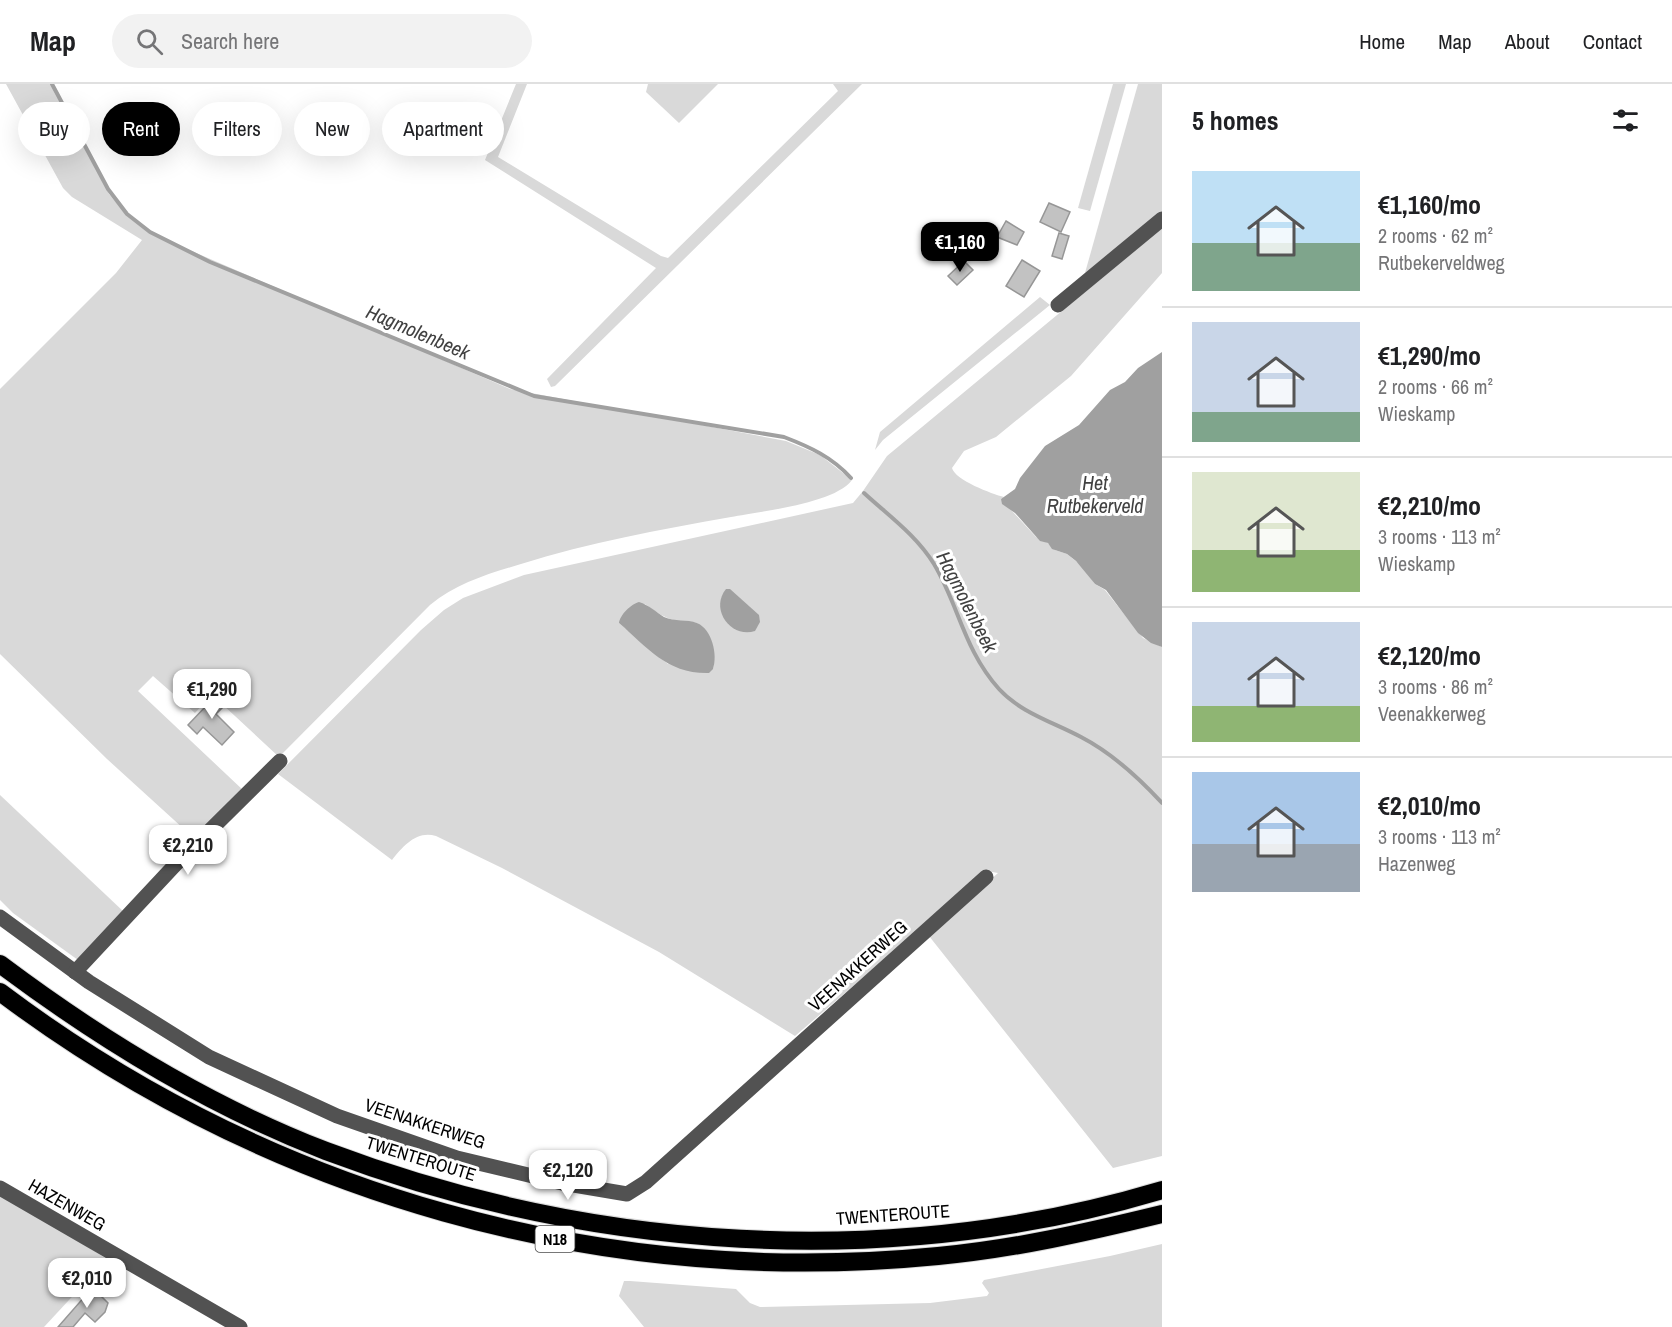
<!DOCTYPE html>
<html lang="en">
<head>
<meta charset="utf-8">
<style>
  :root { --surface:#fff; --page:#f2f2f2; --text:#202124; --muted:#757577; --line:#e0e0e0; --accent:#000 }
  body { margin:0; font-family:"Archivo Narrow",sans-serif; background:var(--page); color:var(--text); height:100vh; display:flex; flex-direction:column; font-size:22px; white-space:nowrap }
  * { box-sizing:border-box; margin:0 }
  p { font-size:20px; color:var(--muted) }
  .icon { flex:none; width:33px; height:33px; fill:none; stroke:currentColor; stroke-width:2; stroke-linecap:round; stroke-linejoin:round }
  .map { position:relative; flex:1; overflow:hidden }
  .details { display:flex; flex-direction:column; background:var(--surface); width:510px }
  .details>* { flex:none }
  .top-card { position:absolute; left:18px; top:18px; width:570px; height:54px; display:flex; gap:12px }
  .price { position:absolute; translate:-50% -51px; padding:0 14px; border-radius:12px; background:#fff; color:#222; font-size:20px; line-height:39px; filter:drop-shadow(0 2px 3px #0008) }
  .price::after { content:''; position:absolute; left:50%; top:36px; width:18px; height:14px; margin-left:-9px; background:inherit; clip-path:polygon(0 0,100% 0,50% 100%) }
  .price.selected { background:var(--accent); color:#fff }
  ul { padding:0; list-style:none }
  li { display:flex; align-items:center; gap:18px; height:150px; padding:0 30px }
  li+li { border-top:2px solid var(--line) }
  li span { display:grid; place-items:center; flex:none; width:168px; height:120px; border-radius:0px; color:#555 }
  li>.icon { margin-inline-start:auto }
  span .icon { width:72px; height:72px; fill:#fffc; stroke-width:1 }
  li b { font-size:26px }
  h2 { display:flex; justify-content:space-between; align-items:center; height:72px; padding:0 30px; font-size:26px }
  .chip { padding:0 21px; border-radius:27px; background:var(--surface); box-shadow:0 6px 24px #0002; font-size:21px; line-height:54px }
  .chip.selected { background:var(--accent); color:#fff }
  header { display:flex; align-items:center; gap:36px; box-sizing:border-box; height:84px; padding:0 30px; background:var(--surface); border-bottom:2px solid var(--line) }
  header strong { font-size:28px }
  nav { display:flex; gap:33px; margin-inline-start:auto; font-size:21px }
  .search { width:420px; height:54px; background:var(--page); display:flex; align-items:center; gap:15px; box-sizing:border-box; padding:0 21px; border-radius:33px; color:var(--muted); font-size:22px }
  main { display:flex; flex:1; min-height:0 }
  .map>svg:first-child { display:block }
  .green { fill:#d9d9d9; fill-rule:evenodd }
  .water { fill:#a0a0a0 }
  .lines { fill:none; stroke-linecap:round; stroke-linejoin:round }
  .stream { stroke:#a0a0a0; stroke-width:4 }
  .building { fill:#c2c2c2; stroke:#969696; stroke-width:1.5 }
  .highway-casing { stroke:#dbdbdb; stroke-width:20 }
  .minor { stroke:#525252; stroke-width:15 }
  .highway { stroke:#000; stroke-width:18 }
  .labels { text-anchor:middle; stroke-width:6; stroke-linejoin:round; paint-order:stroke }
  .shield { fill:#fff; stroke:#4c4c4c; stroke-width:1.5 }
  .shield-label { font-size:16px; font-weight:bold; fill:#000 }
  .street-label { font-size:18px; fill:#000; stroke:#fff }
  .water-label { font-size:20px; font-style:italic; fill:#414141; stroke:#fff }
</style>
</head>
<body>
<header>
<strong>Map</strong>
<div class="search"><svg class="icon" aria-label="search" viewBox="0 0 24 24"><circle cx="10" cy="10" r="6"/><path d="M15 15l6 6"/></svg>Search here</div>
<nav><a>Home</a><a>Map</a><a>About</a><a>Contact</a></nav>
</header>
<main>
<div class="map">
<svg width="1162" height="1243" viewBox="0 0 1162 1243">
  <rect width="100%" height="100%" fill="#fff"/>
  <!-- green -->
  <g class="green">
    <path d="M6,0h45l58,110c16,21 38,36 62,48l339,147 276,52 34,14 32,25c-18,24 -91,31 -121,37 -72,13 -141,25 -210,47 -33,10 -64,19 -91,41l-151,152 -57,-53 2,-2 -15,-15 -9,9 5,6 -10,11 -42,-37 -15,15 106,100 -48,49 -89,-81 -107,-105v-265l116,-116 26,-33 -70,-43 -9,-9z"/>
    <polygon points="516,0 527,0 498,73 661,172 668,174 838,7 833,0 862,0 555,302 551,303 547,295 656,184 485,76"/>
    <polygon points="648,0 718,0 679,39 646,8"/>
    <polygon points="1113,0 1126,0 1090,127 1078,124"/>
    <polygon points="1138,0 1162,0 1162,130 1085,189"/>
    <path d="M1162,144v45l-7,8 -84,95 -75,61 -32,14 -12,17c3,12 40,26 52,29l-3,2 35,38 12,6 7,7 12,4 15,12 13,18 10,6 38,48 19,9v509l-49,12 -184,-232 69,-63 -11,-2 -192,165 -136,-84 -157,-84 -66,-32c-19,-6 -33,10 -44,24l-114,-86 143,-144 23,-20 19,-12 61,-23 329,-72 10,-12 24,-35zM645,520c10,7 20,15 33,17 6,1 13,0 19,2 13,6 20,33 16,46l-45,-5 -49,-41 9,-12z"/>
    <polygon points="1040,213 1050,221 883,356 875,366 880,348"/>
    <polygon points="0,711 124,828 78,876 13,829 0,816"/>
    <polygon points="0,1108 107,1175 44,1243 0,1243"/>
    <polygon points="1162,1160 1162,1243 644,1243 619,1212 624,1197 630,1197 736,1205 750,1219 760,1223 930,1219 987,1212 989,1209 982,1199 984,1196 1110,1172"/>
  </g>
  <!-- water -->
  <g class="water">
    <polygon points="1162,268 1162,563 1151,559 1138,549 1106,506 1095,500 1076,477 1067,470 1052,465 1048,459 1040,457 1015,429 1002,420 1001,415 1015,405 1020,394 1045,362 1079,341 1110,306 1125,298 1138,284"/>
    <path d="M726,505h4l29,26 1,7 -5,9c-23,8 -46,-21 -29,-42z"/>
    <path d="M639,518c10,3 17,10 25,15 11,5 23,2 33,6 15,6 21,32 16,46l-4,4c-42,1 -61,-25 -90,-50 1,-8 12,-19 20,-21z"/>
  </g>
  <g class="lines">
    <!-- stream -->
    <g class="stream">
      <path d="M52,0l56,105 19,25 23,18 60,30 324,134 250,41c26,10 48,20 67,41"/>
      <path d="M864,409c25,23 52,42 70,71 25,42 30,86 65,125 22,24 54,33 82,48 31,16 58,41 81,66"/>
    </g>
  </g>
  <!-- building -->
  <g class="building">
    <polygon points="1049,119 1070,128 1061,148 1040,138"/>
    <polygon points="1006,137 1024,148 1017,161 997,153"/>
    <polygon points="1059,149 1069,152 1062,175 1052,172"/>
    <polygon points="1022,176 1040,187 1024,213 1006,202"/>
    <polygon points="964,177 973,186 957,201 948,192"/>
    <polygon points="213,607 226,620 216,630 234,648 222,661 203,643 197,650 188,641 206,622 202,618"/>
    <polygon points="93,1203 99,1205 102,1210 101,1212 108,1219 105,1228 95,1238 85,1229 73,1243 58,1243"/>
  </g>
  <g class="lines">
    <!-- highway casing -->
    <g class="highway-casing">
      <g id="highway">
        <path d="M0,880c100,75 209,142 326,187 265,100 562,121 836,39"/>
        <path d="M0,908c270,203 602,297 938,264 76,-7 150,-24 224,-42"/>
      </g>
    </g>
    <!-- minor -->
    <g class="minor">
      <polyline points="1058,221 1162,135"/>
      <polyline points="0,833 89,898 209,973 337,1032 457,1074 562,1099 627,1110 646,1098 986,793"/>
      <polyline points="75,888 175,781 280,677"/>
      <polyline points="0,1104 240,1243"/>
    </g>
    <!-- highway -->
    <use href="#highway" class="highway"/>
  </g>
  <g class="labels">
    <!-- shield labels -->
    <rect class="shield" x="535.5" y="1142" width="39" height="26" rx="4.5"/>
    <g class="shield-label">
      <text x="555" y="1161">N18</text>
    </g>
    <!-- street labels -->
    <g class="street-label">
      <text transform="translate(858 882) rotate(-42)" y="6">VEENAKKERWEG</text>
      <text transform="translate(425 1040) rotate(18)" y="6">VEENAKKERWEG</text>
      <text transform="translate(421 1075) rotate(17)" y="6">TWENTEROUTE</text>
      <text transform="translate(67 1121) rotate(30)" y="6">HAZENWEG</text>
      <text transform="translate(893 1131) rotate(-4)" y="6">TWENTEROUTE</text>
    </g>
    <!-- water labels -->
    <g class="water-label">
      <text transform="translate(418 248) rotate(23)" y="7">Hagmolenbeek</text>
      <text x="1095" y="406">Het<tspan x="1095" dy="23">Rutbekerveld</tspan></text>
      <text transform="translate(967 518) rotate(63)" y="7">Hagmolenbeek</text>
    </g>
  </g>
</svg>
<b class="price selected" style="left:960px;top:189px">€1,160</b>
<b class="price" style="left:212px;top:636px">€1,290</b>
<b class="price" style="left:188px;top:792px">€2,210</b>
<b class="price" style="left:568px;top:1117px">€2,120</b>
<b class="price" style="left:87px;top:1225px">€2,010</b>
<div class="top-card">
<a class="chip">Buy</a>
<a class="chip selected">Rent</a>
<a class="chip">Filters</a>
<a class="chip">New</a>
<a class="chip">Apartment</a>
</div>
</div>
<section class="details">
<h2>5 homes<svg class="icon" aria-label="filters" viewBox="0 0 24 24"><path d="M4 7h16M4 17h16"/><circle cx="9" cy="7" r="2"/><circle cx="15" cy="17" r="2"/></svg></h2>
<ul>
<li><span style="background:linear-gradient(#bfe0f5 60%,#7fa58c 0)"><svg class="icon" aria-label="home" viewBox="0 0 24 24"><path d="M3 11l9-7 9 7M6 9v11h12V9"/></svg></span><div><b>€1,160/mo</b><p>2 rooms · 62 m²</p><p>Rutbekerveldweg</p></div></li>
<li><span style="background:linear-gradient(#c9d6e8 75%,#7fa58c 0)"><svg class="icon" aria-label="home" viewBox="0 0 24 24"><path d="M3 11l9-7 9 7M6 9v11h12V9"/></svg></span><div><b>€1,290/mo</b><p>2 rooms · 66 m²</p><p>Wieskamp</p></div></li>
<li><span style="background:linear-gradient(#dfe7d0 65%,#8fb573 0)"><svg class="icon" aria-label="home" viewBox="0 0 24 24"><path d="M3 11l9-7 9 7M6 9v11h12V9"/></svg></span><div><b>€2,210/mo</b><p>3 rooms · 113 m²</p><p>Wieskamp</p></div></li>
<li><span style="background:linear-gradient(#c9d6e8 70%,#8fb573 0)"><svg class="icon" aria-label="home" viewBox="0 0 24 24"><path d="M3 11l9-7 9 7M6 9v11h12V9"/></svg></span><div><b>€2,120/mo</b><p>3 rooms · 86 m²</p><p>Veenakkerweg</p></div></li>
<li><span style="background:linear-gradient(#a9c7e8 60%,#9aa5b1 0)"><svg class="icon" aria-label="home" viewBox="0 0 24 24"><path d="M3 11l9-7 9 7M6 9v11h12V9"/></svg></span><div><b>€2,010/mo</b><p>3 rooms · 113 m²</p><p>Hazenweg</p></div></li>
</ul>
</section>
</main>
</body>
</html>
